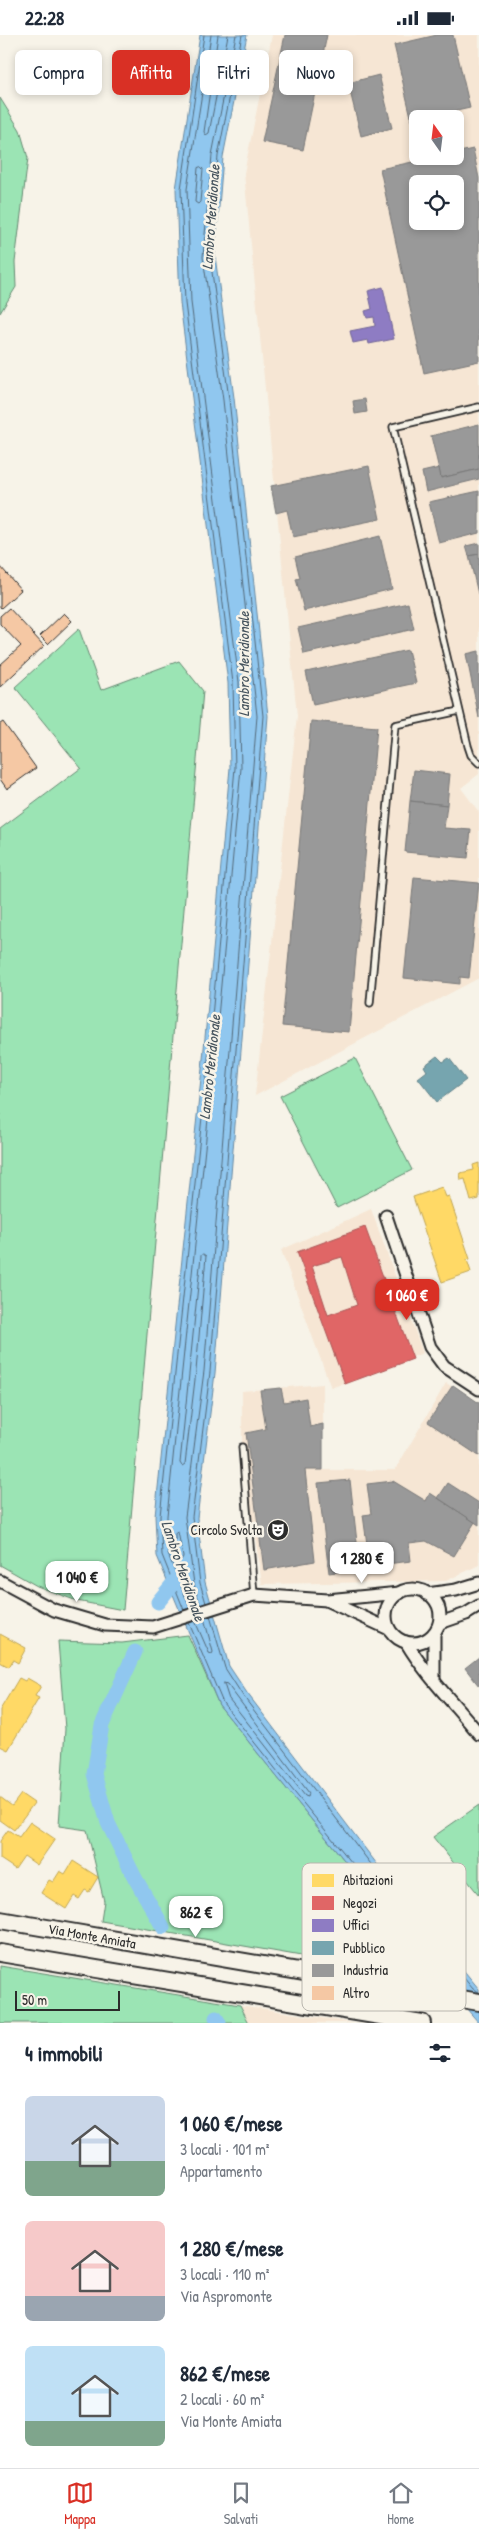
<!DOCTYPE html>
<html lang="it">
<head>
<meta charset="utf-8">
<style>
  :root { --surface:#fff; --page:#f6f6f7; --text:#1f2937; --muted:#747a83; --line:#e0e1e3; --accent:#d93025 }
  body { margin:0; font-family:"Patrick Hand",sans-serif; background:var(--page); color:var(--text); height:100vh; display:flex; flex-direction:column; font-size:19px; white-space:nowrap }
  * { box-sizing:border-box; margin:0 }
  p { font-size:16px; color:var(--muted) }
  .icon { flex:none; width:28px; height:28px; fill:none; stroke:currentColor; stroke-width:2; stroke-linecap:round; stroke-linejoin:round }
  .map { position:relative; height:1988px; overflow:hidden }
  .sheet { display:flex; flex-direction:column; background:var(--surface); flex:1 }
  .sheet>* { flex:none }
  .top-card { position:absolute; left:15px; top:15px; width:450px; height:45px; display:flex; gap:10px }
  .needle { width:32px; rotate:346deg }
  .controls { position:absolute; left:409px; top:75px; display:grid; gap:10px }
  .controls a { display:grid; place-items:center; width:55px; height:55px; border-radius:8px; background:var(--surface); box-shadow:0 2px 8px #0003; font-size:25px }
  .scale { position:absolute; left:15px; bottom:12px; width:105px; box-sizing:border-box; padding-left:5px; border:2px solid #2b2b2b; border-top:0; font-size:14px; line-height:18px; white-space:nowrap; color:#2b2b2b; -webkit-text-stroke:4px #f7f3e8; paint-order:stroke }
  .price { position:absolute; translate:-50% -42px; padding:0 11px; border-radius:10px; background:#fff; color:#222; font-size:16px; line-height:32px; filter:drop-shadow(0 1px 2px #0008) }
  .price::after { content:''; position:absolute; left:50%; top:30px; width:15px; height:11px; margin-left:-8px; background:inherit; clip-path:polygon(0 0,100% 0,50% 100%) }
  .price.on { background:var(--accent); color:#fff }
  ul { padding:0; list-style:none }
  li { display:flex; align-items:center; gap:15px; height:125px; padding:0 25px }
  li span { display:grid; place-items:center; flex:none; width:140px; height:100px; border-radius:8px; color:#555 }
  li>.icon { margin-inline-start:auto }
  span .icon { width:60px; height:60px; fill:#fffc; stroke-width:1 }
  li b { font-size:21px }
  h2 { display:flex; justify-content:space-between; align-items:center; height:60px; padding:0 25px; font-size:21px }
  .tag { padding:0 18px; border-radius:8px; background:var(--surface); box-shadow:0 2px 8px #0003; font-size:18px; line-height:45px }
  .tag.on { background:var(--accent); color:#fff }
  .status { display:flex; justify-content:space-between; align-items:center; height:35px; padding:0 25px; background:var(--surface); direction:ltr }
  .status svg { height:14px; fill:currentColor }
  .tabs { display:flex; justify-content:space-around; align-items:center; height:70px; border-top:1px solid var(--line); background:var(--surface); font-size:14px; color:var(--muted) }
  .tabs a { display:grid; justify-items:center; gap:2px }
  .tabs .on { color:var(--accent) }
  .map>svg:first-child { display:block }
  .built { fill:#f6e6d4; fill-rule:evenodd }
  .green { fill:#9be4b4; stroke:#638870 }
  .water { fill:#90c7ef; stroke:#6889a1 }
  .homes { fill:#ffd966; stroke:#bfa554 }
  .shops { fill:#e06666; stroke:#aa5454; fill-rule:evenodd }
  .offices { fill:#8e7cc3; stroke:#706495 }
  .public { fill:#76a5af; stroke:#608087 }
  .industry { fill:#999; stroke:#787878; fill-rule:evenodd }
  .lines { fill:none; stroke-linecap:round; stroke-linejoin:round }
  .shore { stroke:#536979; stroke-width:1 }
  .canal { stroke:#90c7ef; stroke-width:15 }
  .building { fill:#f5c8a4; stroke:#2b2b2b }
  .lane-casing { stroke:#2b2b2b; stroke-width:9 }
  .street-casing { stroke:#2b2b2b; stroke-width:15 }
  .secondary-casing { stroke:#2b2b2b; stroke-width:20 }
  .lane { stroke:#f7f3e8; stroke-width:5.5 }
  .street { stroke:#f7f3e8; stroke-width:11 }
  .secondary { stroke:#f7f3e8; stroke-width:16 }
  .labels { text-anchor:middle; stroke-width:5; stroke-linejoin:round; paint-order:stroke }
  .poi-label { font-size:14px; fill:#2b2b2b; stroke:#f7f3e8; text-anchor:end }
  .street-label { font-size:14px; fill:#2b2b2b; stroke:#f7f3e8 }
  .water-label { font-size:15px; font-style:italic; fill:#44525c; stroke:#f7f3e8 }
  .key { fill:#f7f3e8; stroke:#bab7af; stroke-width:1 }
  .key-label { font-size:14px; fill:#2b2b2b }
</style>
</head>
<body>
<div class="status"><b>22:28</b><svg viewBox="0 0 49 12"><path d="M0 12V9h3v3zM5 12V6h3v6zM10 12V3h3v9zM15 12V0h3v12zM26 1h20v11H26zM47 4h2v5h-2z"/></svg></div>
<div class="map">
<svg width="479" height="1988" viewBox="0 0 479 1988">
  <rect width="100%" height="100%" fill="#f7f3e8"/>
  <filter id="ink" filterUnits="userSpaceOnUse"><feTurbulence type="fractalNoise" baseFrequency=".02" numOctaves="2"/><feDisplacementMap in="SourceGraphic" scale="10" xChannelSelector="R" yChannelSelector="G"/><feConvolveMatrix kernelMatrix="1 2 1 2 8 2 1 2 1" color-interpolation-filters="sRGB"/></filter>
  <g filter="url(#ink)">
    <!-- built -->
    <g class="built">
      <path d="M272,0h207v739l-18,14 18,24v166l-224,118 42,-380 -53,-543zM418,84h37v37h-37zM418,149h37v37h-37z"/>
      <polygon points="371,1174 423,1318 331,1353 281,1215"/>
      <polygon points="446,1348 479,1368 479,1530 446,1546 262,1549 242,1412 242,1356 323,1349 323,1435 395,1435"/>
      <polygon points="240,1970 353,1988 249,1988"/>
    </g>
    <!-- green -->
    <g class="green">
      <polygon points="0,63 20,95 28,123 15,227 16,252 0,278"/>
      <polygon points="79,594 101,655 179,626 203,656 123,1575 77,1566 37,1551 0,1530 0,794 81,733 15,652"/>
      <polygon points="355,1023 412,1135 337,1173 280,1061"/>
      <polygon points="188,1600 219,1670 432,1934 427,1943 101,1886 104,1866 87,1795 59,1791 65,1694 58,1606 122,1608"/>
      <polygon points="479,1770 479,1860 433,1802"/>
      <polygon points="0,1931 240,1970 249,1988 0,1988"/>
    </g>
    <!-- water -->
    <polygon class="water" points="200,0 247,0 223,122 215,221 234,363 268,681 215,1338 197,1483 205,1547 229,1631 247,1658 386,1841 479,1954 479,1988 432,1934 219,1670 157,1521 155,1481 203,1024 230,733 228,648 180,268 176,154"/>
    <!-- homes -->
    <g class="homes">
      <polygon points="479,1128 479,1164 471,1166 465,1144 461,1145 460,1138 474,1135 473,1130"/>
      <polygon points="442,1152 446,1162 449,1161 470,1224 467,1225 471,1237 442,1247 413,1162"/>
      <polygon points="0,1599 26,1613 18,1628 13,1625 9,1632 0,1627"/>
      <polygon points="19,1643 25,1646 27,1643 41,1651 35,1661 39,1663 8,1715 0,1711 0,1675"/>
      <polygon points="21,1759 34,1768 14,1795 0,1785 0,1762 12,1771"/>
      <polygon points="30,1787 55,1804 37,1830 24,1821 15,1834 0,1824 0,1806 8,1795 19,1802"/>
      <polygon points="73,1826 98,1842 89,1857 85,1855 79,1864 74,1861 66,1874 41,1858 49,1845 53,1847 60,1836 65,1839"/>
    </g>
    <!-- shops -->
    <path class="shops" d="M365,1192l48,132 -68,25 -48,-132zM342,1222l15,48 -29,10 -16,-49z"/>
    <!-- offices -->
    <polygon class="offices" points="383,252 394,304 369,309 368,305 353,308 350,296 375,291 374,282 367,283 365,276 372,274 368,256"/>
    <!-- public -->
    <polygon class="public" points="437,1021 443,1027 449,1023 466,1045 437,1067 418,1043 427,1036 424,1031"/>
    <!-- industry -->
    <g class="industry">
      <polygon points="285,0 327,0 303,115 262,107"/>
      <polygon points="437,0 453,0 470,73 412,86 394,10"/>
      <polygon points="379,40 392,93 361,101 348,48"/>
      <path d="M473,114l6,29v183l-55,12 -44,-204 60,-13h15v-3zM418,149h37v37h-37z"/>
      <polygon points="365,364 367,377 355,379 353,366"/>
      <polygon points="479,389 479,434 441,443 431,401"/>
      <polygon points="369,431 380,484 293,502 287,475 276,478 271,451"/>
      <polygon points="439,433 441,443 479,434 479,444 426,457 422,437"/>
      <polygon points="479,456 479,498 439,508 429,467"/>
      <polygon points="380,501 392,554 304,576 296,544 300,543 295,522"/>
      <polygon points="479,508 479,519 469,521 466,511"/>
      <polygon points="479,519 479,559 478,559 469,521"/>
      <polygon points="408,568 414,594 304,619 298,593"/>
      <polygon points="408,615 416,648 313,670 306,637"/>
      <polygon points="479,616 479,683 466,619"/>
      <polygon points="311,686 377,692 349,997 282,991"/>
      <polygon points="414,735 450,739 447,770 410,766"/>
      <polygon points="410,766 447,770 444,793 471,795 468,823 405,817"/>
      <polygon points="414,842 479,848 469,943 460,942 460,949 404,943"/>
      <polygon points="453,1350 479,1368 479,1421 428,1387"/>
      <polygon points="281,1353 284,1367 306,1363 310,1392 323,1389 323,1435 305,1435 315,1526 264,1535 246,1398 266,1394 260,1355"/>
      <polygon points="350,1445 360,1534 329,1538 318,1448"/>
      <polygon points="393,1446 426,1466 430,1458 475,1487 454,1521 426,1506 409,1508 411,1526 370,1531 363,1480 371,1479 367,1449"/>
      <polygon points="448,1448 479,1468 479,1490 438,1463"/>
      <polygon points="479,1622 479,1651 465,1633"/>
    </g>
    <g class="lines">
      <!-- shore -->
      <g class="shore">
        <polyline points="218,0 204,97 206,100 209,98 228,0"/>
        <polygon points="201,132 203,134 200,167 198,169 195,167 198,133"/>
        <polygon points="203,1219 206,1221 196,1336 185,1429 182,1431 180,1428 201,1221"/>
        <polygon points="178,1497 183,1522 181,1525 176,1517 175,1499"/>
        <polyline points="206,1568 200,1548 192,1482 210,1337 263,681 229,364 210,222 218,121 242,0"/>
        <polyline points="200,1570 194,1549 185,1482 204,1336 257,681 223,365 203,222 212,120 236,0"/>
        <polyline points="190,1573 168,1519 167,1481 214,1026 241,733 239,647 191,267 187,154 211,0"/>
        <polyline points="184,1575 162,1520 160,1481 208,1025 235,733 233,648 185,268 181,154 204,0"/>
        <polyline points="210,1581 225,1633 243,1661 383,1845 473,1954 479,1957"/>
        <polyline points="195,1586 209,1618 212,1619 213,1617 204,1583"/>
        <polyline points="189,1588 223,1668 286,1747 454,1953"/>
        <polygon points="224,1648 227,1649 309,1758 308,1762 305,1761 229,1664"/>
      </g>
      <!-- canal -->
      <g class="canal">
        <polyline points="158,1567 181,1539"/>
        <polyline points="135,1617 102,1690 94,1739 108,1788 135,1843 163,1892"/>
        <polyline points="216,1983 219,1988"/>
      </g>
    </g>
    <!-- building -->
    <g class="building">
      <polygon points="0,531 21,555 1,573 0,572"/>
      <polygon points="9,573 44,611 0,652 0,630 21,611 0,589 0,581"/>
      <polygon points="64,578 72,586 48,609 40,601"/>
      <polygon points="3,687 36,733 7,754 0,744 0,689"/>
    </g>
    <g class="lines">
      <!-- lane casing -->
      <g class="lane-casing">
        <g id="lane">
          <polyline points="479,372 393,392 468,711 471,720 479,728"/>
          <polyline points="370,968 395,690 459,676"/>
          <polyline points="242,1412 254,1560"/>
        </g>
      </g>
      <!-- street casing -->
      <g class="street-casing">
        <g id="street">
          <polyline points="386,1181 430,1312 444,1331 479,1354"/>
          <polyline points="0,1546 54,1575 105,1590 153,1592 254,1560 327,1565 400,1558"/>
          <circle cx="413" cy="1581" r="27"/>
          <polyline points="427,1559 456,1555 479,1548"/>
          <polyline points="328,1566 389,1594"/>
          <polyline points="440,1588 466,1579 479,1571"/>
          <path d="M406,1607c20,34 49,62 73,92"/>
          <polyline points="434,1644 434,1598"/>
        </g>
      </g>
      <!-- secondary casing -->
      <g class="secondary-casing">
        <g id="secondary">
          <polyline points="0,1885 479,1967"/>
          <polyline points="0,1918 422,1988"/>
        </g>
      </g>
      <!-- lane -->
      <use href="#lane" class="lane"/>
      <!-- street -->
      <use href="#street" class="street"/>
      <!-- secondary -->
      <use href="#secondary" class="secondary"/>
    </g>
  </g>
  <!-- icons -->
  <defs>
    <g id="theatre-disc" transform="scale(1.125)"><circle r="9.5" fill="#2b2b2b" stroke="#f7f3e8"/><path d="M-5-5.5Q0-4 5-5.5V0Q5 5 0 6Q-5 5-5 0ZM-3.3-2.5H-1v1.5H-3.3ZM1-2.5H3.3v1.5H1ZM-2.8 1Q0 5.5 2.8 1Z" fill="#fff"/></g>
  </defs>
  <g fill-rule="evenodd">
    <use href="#theatre-disc" x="278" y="1495"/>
  </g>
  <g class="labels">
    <!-- poi labels -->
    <g class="poi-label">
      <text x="262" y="1500">Circolo Svolta</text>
    </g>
    <!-- street labels -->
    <g class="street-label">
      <text transform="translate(92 1901) rotate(10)" y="5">Via Monte Amiata</text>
    </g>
    <!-- water labels -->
    <g class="water-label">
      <text transform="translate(211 182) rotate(-86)" y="5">Lambro Meridionale</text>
      <text transform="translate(244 629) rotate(-90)" y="5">Lambro Meridionale</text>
      <text transform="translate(210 1032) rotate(-84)" y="5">Lambro Meridionale</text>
      <text transform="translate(183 1536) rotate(71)" y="5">Lambro Meridionale</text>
    </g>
  </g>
  <!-- legend -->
  <rect x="302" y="1828" width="164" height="148" rx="8" class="key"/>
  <rect x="312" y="1839" width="22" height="13" fill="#ffd966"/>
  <rect x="312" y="1861" width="22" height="14" fill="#e06666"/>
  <rect x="312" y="1884" width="22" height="13" fill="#8e7cc3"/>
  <rect x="312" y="1906" width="22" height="14" fill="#76a5af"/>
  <rect x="312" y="1929" width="22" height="13" fill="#999"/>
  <rect x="312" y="1951" width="22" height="14" fill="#f5c8a4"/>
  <g class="key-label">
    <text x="343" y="1850">Abitazioni</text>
    <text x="343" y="1873">Negozi</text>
    <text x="343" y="1895">Uffici</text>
    <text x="343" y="1918">Pubblico</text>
    <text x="343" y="1940">Industria</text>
    <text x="343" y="1963">Altro</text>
  </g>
</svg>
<div class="controls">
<a><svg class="needle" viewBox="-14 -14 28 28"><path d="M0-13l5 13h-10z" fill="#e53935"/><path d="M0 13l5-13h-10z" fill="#747a83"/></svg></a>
<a><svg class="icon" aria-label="locate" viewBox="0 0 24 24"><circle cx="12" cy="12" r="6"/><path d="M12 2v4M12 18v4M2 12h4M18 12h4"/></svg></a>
</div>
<div class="scale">50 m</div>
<b class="price on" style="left:407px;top:1286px">1 060 €</b>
<b class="price" style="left:362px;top:1549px">1 280 €</b>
<b class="price" style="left:77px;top:1568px">1 040 €</b>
<b class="price" style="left:196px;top:1903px">862 €</b>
<div class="top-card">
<a class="tag">Compra</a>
<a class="tag on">Affitta</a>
<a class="tag">Filtri</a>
<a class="tag">Nuovo</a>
</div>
</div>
<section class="sheet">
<h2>4 immobili<svg class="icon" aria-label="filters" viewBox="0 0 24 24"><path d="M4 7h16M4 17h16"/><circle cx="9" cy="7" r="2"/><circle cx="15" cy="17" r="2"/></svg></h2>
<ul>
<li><span style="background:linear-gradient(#c9d6e8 65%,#7fa58c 0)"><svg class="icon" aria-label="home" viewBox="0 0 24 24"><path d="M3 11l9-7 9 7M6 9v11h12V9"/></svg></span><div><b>1 060 €/mese</b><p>3 locali · 101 m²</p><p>Appartamento</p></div></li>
<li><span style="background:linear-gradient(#f6c9c9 75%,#9aa5b1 0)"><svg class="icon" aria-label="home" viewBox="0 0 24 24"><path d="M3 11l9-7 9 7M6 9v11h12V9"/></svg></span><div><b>1 280 €/mese</b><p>3 locali · 110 m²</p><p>Via Aspromonte</p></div></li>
<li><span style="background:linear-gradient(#bfe0f5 75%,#7fa58c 0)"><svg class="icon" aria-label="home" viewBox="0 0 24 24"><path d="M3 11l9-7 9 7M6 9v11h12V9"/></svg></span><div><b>862 €/mese</b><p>2 locali · 60 m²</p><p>Via Monte Amiata</p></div></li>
</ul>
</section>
<nav class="tabs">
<a class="on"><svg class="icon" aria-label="map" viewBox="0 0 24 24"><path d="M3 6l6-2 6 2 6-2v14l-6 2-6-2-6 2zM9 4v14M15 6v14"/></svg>Mappa</a>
<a><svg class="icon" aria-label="saved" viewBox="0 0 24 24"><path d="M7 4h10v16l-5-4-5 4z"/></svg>Salvati</a>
<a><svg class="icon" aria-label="home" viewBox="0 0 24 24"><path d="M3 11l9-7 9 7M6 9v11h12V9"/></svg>Home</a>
</nav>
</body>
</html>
